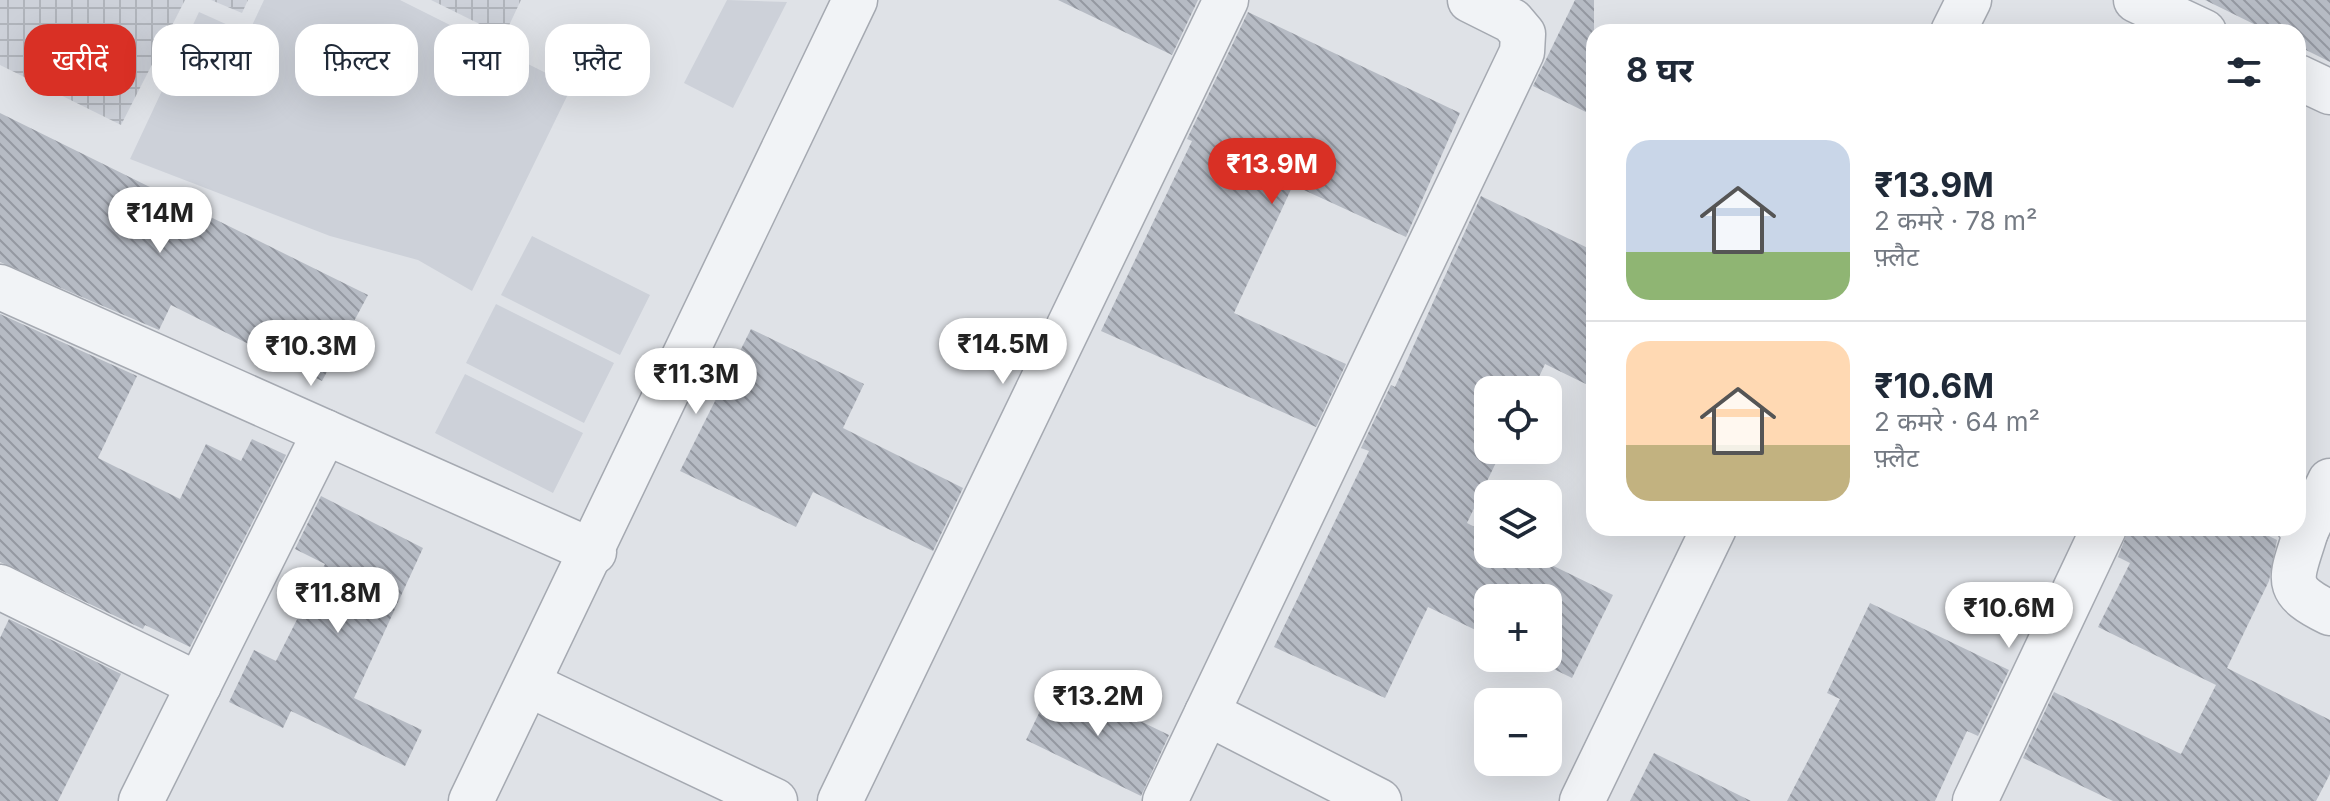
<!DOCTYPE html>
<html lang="hi">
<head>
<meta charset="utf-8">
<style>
  :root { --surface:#fff; --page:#f2f2f3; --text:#1f2937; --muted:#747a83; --line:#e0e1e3; --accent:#d93025 }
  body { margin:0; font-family:Inter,"Noto Sans Devanagari",sans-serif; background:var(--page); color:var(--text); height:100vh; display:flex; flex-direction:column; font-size:30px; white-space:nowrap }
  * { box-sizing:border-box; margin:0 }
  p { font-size:26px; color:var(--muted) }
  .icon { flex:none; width:44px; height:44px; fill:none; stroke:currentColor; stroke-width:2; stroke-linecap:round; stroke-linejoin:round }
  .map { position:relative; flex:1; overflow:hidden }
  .details { position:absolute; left:1586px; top:24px; width:720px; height:512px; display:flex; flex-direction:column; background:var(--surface); border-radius:24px; box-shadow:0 8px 32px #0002 }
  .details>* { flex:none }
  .guide { position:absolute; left:24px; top:24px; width:760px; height:72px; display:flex; gap:16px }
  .tools { position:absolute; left:1474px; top:376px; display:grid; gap:16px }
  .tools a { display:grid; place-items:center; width:88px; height:88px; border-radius:16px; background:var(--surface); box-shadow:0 8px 32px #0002; font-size:40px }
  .price { position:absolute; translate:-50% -68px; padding:0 18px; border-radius:28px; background:#fff; color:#222; font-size:26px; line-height:52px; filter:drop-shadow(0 2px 4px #0008) }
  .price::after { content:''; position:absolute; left:50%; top:48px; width:24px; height:18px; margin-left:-12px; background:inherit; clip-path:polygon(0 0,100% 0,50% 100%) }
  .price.selected { background:var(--accent); color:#fff }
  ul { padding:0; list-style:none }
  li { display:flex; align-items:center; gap:24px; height:200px; padding:0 40px }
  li+li { border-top:2px solid var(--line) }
  li span { display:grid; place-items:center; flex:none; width:224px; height:160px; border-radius:24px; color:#555 }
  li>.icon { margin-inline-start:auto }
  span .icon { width:96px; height:96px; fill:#fffc; stroke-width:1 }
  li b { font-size:34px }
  h2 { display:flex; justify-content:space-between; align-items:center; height:96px; padding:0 40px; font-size:34px }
  .chip { padding:0 28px; border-radius:24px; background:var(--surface); box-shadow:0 8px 32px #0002; font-size:28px; line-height:72px }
  .chip.selected { background:var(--accent); color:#fff }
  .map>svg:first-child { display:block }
  .built { fill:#cdd1d9 }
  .industrial { fill:url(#industrial-grid) }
  .building { fill:url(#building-back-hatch) }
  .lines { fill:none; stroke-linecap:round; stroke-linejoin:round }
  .minor-casing { stroke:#a5a9b1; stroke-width:47 }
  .tertiary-casing { stroke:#a5a9b1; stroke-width:47 }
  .minor { stroke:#f1f3f6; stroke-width:44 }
  .tertiary { stroke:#f1f3f6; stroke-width:44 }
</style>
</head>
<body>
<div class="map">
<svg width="2330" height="801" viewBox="0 0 2330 801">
  <defs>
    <pattern id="industrial-grid" width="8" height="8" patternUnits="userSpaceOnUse" patternTransform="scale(2)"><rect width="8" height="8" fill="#cdd1d9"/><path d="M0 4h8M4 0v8" fill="none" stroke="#b0b4bb"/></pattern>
    <pattern id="building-back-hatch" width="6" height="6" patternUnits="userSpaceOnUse" patternTransform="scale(2)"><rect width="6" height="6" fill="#b6bbc4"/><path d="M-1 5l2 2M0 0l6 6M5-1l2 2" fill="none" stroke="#9498a1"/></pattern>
  </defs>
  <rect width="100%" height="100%" fill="#dfe2e7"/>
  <!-- built -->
  <g class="built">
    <polygon points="264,0 400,0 572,86 472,291 418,260 330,236 130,159 199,12 248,34"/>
    <polygon points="727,0 787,2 733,108 684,83"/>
    <polygon points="532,236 650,295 620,355 501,295"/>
    <polygon points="496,304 614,363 584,423 466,363"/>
    <polygon points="465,374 583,433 553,493 435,433"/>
  </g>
  <!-- industrial -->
  <g class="industrial">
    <polygon points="0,0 185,0 121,125 0,65"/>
    <polygon points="211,0 248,0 242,13"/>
    <polygon points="431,0 521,0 504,36"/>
  </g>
  <!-- building -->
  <g class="building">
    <polygon points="1058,0 1198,0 1172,55"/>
    <polygon points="1575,0 1594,0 1594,116 1533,86"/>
    <polygon points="2205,0 2330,0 2330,62 2298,46 2298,32 2270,32"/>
    <polygon points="1248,12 1460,113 1406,237 1293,185 1234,313 1346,364 1316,427 1101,331 1192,141 1187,139"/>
    <polygon points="0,113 368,295 322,381 171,305 159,330 0,262"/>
    <polygon points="1481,196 1594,251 1594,388 1545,364 1533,390 1488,390 1488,450 1502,450 1467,523 1488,534 1488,554 1529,554 1613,595 1572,678 1531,658 1548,658 1548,598 1488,598 1488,636 1428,607 1385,698 1274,647 1369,451 1361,448 1391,385 1395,387"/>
    <polygon points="0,314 137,376 98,458 180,499 206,444 241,461 252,439 286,455 190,647 145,625 143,629 0,562"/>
    <polygon points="751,329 864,384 843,428 963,488 933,551 813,492 796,527 680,471"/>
    <polygon points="321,496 423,548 354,698 422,730 405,766 291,711 283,728 229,702 254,650 276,661 325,564 295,549"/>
    <polygon points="2129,528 2253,528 2277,540 2269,581 2227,668 2330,720 2330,774 2316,801 2113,801 2023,758 2054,692 2181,754 2216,685 2098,627 2130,563 2118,557"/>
    <polygon points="1870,603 2009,670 1978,736 1967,731 1935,801 1787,801 1840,699 1827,693"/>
    <polygon points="9,619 121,674 58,801 0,801 0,638"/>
    <polygon points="1055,680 1169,735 1141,796 1026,740"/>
    <polygon points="1654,753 1751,801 1630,801"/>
  </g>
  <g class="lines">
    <!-- minor casing -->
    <g class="minor-casing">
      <g id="minor">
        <polyline points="2136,0 2204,32"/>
        <polyline points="1953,32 1969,0"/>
        <polyline points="2298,77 2330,92"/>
        <polyline points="0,287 594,552"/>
        <path d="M2298,524l8,7c-14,47 -26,58 24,82"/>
        <polyline points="2306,531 2330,481"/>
        <polyline points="0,587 199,685"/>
        <polyline points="528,684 775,801"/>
        <polyline points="1207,713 1379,801"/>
        <polyline points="141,801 325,432"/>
        <polyline points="840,801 1226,0"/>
        <polyline points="1165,801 1522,52 1523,34 1512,21 1470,0"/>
        <polyline points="1582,801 1714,528"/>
        <polyline points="1975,801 2104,528"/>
      </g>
    </g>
    <!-- tertiary casing -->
    <g class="tertiary-casing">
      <polyline id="tertiary" points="471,801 855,0"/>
    </g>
    <!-- minor -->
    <use href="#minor" class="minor"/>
    <!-- tertiary -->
    <use href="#tertiary" class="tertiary"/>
  </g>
</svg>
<div class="tools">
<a><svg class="icon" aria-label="locate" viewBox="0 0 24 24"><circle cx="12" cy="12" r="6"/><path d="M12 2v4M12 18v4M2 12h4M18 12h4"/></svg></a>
<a><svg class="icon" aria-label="layers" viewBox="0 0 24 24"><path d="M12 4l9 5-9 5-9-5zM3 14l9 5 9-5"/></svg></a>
<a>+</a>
<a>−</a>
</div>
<b class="price selected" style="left:1272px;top:206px">₹13.9M</b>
<b class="price" style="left:160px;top:255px">₹14M</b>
<b class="price" style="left:1003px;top:386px">₹14.5M</b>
<b class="price" style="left:311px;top:388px">₹10.3M</b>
<b class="price" style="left:696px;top:416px">₹11.3M</b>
<b class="price" style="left:338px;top:635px">₹11.8M</b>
<b class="price" style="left:2009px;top:650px">₹10.6M</b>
<b class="price" style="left:1098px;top:738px">₹13.2M</b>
<div class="guide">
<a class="chip selected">खरीदें</a>
<a class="chip">किराया</a>
<a class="chip">फ़िल्टर</a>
<a class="chip">नया</a>
<a class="chip">फ़्लैट</a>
</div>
<section class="details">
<h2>8 घर<svg class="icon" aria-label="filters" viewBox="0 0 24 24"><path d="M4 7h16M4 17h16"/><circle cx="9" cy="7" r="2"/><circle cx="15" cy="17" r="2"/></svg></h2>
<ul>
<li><span style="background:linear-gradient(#c9d6e8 70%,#8fb573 0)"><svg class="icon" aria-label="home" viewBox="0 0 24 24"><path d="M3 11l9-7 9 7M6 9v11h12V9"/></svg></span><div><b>₹13.9M</b><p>2 कमरे · 78 m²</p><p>फ़्लैट</p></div></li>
<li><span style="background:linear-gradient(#ffd9b3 65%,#c2b280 0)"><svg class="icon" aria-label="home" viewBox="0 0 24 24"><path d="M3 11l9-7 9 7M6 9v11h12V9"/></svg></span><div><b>₹10.6M</b><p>2 कमरे · 64 m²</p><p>फ़्लैट</p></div></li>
</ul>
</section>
</div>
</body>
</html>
